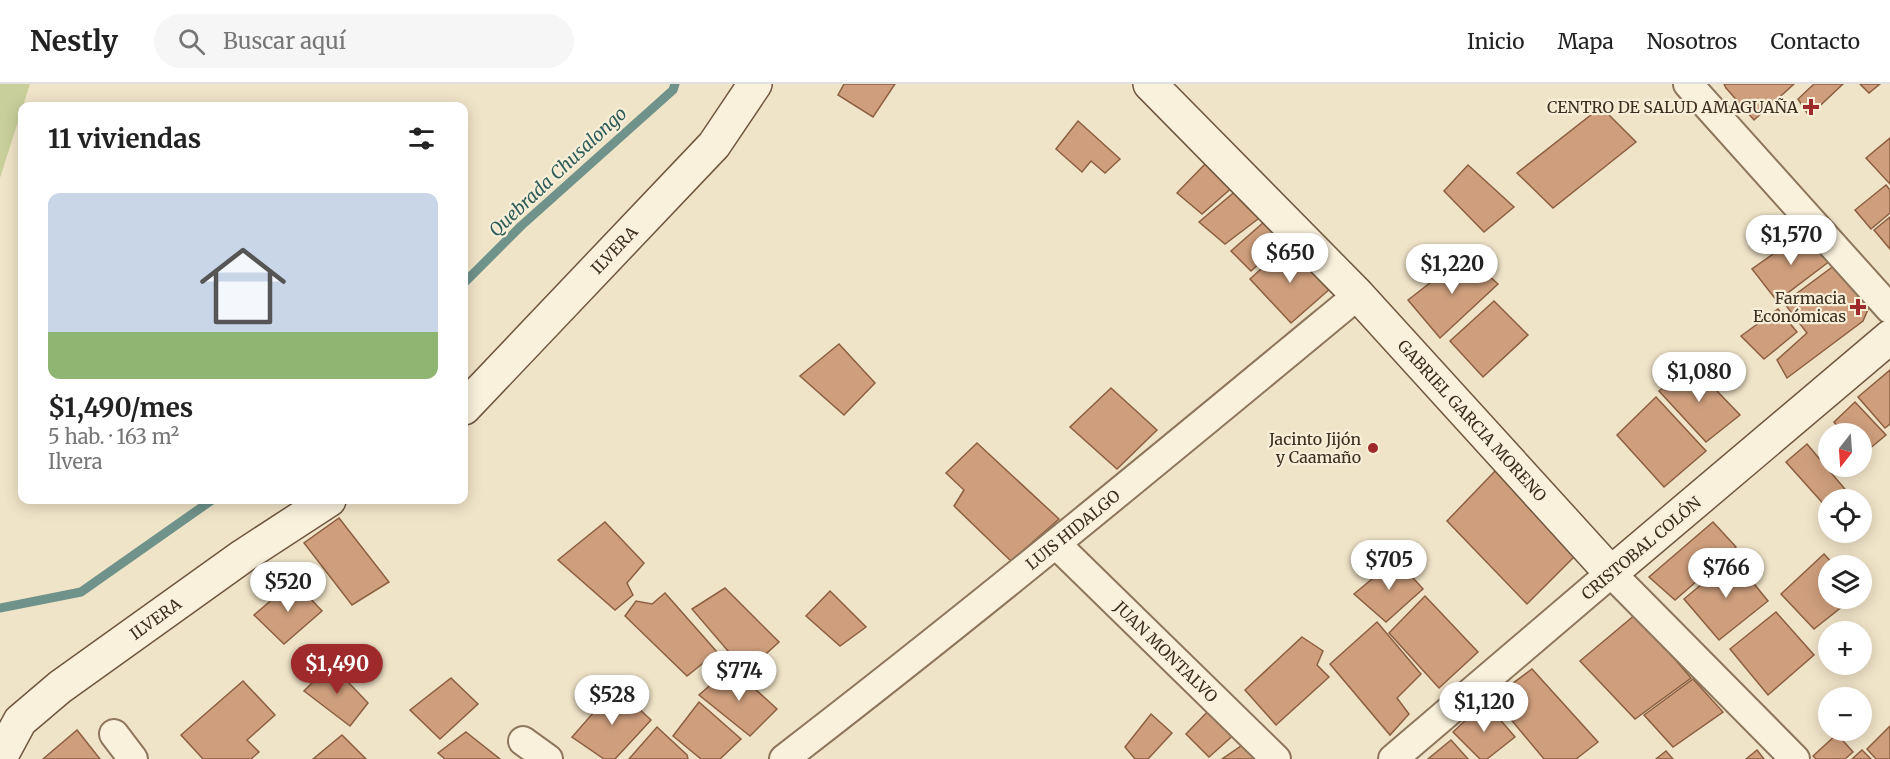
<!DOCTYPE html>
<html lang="es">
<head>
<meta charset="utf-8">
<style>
  :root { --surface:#fff; --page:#f6f6f6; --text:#222; --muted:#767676; --line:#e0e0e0; --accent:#9e2a2b }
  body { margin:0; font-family:Merriweather,serif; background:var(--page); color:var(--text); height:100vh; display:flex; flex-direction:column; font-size:22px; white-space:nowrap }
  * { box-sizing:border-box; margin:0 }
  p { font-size:20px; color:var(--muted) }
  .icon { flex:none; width:33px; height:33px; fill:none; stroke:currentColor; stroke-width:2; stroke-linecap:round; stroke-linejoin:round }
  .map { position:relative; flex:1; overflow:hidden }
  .details { position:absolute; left:18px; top:18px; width:450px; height:402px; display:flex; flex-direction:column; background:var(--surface); border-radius:12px; box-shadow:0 3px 15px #0003 }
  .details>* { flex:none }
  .needle { width:39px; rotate:197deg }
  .tools { position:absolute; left:1818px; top:339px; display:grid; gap:12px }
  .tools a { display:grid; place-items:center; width:54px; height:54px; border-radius:50%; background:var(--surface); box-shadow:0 3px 15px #0003; font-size:30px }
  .price { position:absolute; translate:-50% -51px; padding:0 14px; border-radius:21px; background:#fff; color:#222; font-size:20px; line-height:39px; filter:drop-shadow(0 2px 3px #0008) }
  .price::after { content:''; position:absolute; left:50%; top:36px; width:18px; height:14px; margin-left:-9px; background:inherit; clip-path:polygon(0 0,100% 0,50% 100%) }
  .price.active { background:var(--accent); color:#fff }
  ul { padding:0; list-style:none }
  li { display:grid; align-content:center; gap:12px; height:318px; padding:0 30px }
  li+li { border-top:2px solid var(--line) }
  li span { display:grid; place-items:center; height:186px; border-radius:12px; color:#555 }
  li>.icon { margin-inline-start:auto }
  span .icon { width:108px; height:108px; fill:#fffc; stroke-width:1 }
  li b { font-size:26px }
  h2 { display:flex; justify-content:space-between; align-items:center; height:72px; padding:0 30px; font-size:26px }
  header { display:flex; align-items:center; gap:36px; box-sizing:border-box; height:84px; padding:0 30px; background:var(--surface); border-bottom:2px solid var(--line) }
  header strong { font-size:28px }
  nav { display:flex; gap:33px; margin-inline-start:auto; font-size:21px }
  .search { width:420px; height:54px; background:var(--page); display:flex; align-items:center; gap:15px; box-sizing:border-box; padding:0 21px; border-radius:33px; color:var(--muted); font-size:22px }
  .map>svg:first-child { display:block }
  .green { fill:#c9cf9b }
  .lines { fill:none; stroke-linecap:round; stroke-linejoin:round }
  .stream { stroke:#6f938a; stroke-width:9 }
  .building { fill:#cf9f7d; stroke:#8d5f41; stroke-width:1.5 }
  .street-casing { stroke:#8d765c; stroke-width:32 }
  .secondary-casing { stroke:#6f573f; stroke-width:36 }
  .street { stroke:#faf1dc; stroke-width:28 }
  .secondary { stroke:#faf1dc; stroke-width:33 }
  .poi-dot { fill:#9e2a2b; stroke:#f7eed8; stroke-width:2 }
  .labels { text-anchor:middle; stroke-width:4.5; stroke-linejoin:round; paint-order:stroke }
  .poi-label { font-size:16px; fill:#3d2e20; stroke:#f7eed8; text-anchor:end }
  .street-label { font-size:16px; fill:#3d2e20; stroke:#f7eed8 }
  .water-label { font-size:18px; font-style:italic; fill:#2f5d5a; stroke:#f7eed8 }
</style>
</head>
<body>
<header>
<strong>Nestly</strong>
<div class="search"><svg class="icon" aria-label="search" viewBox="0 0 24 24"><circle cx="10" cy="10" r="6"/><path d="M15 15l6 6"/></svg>Buscar aquí</div>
<nav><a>Inicio</a><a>Mapa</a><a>Nosotros</a><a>Contacto</a></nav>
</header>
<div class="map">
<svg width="1890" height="675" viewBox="0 0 1890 675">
  <rect width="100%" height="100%" fill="#f0e4c8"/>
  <!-- green -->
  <polygon class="green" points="0,0 30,0 0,94"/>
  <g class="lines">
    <!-- stream -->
    <g class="stream">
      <polyline points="464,199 521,142 673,6 675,0"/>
      <polyline points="0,524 81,508 212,416"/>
    </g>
  </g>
  <!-- building -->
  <g class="building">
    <polygon points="844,0 895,0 873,33 838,11"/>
    <polygon points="1724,0 1794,0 1754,36 1726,4"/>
    <polygon points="1814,0 1843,0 1809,32 1798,15"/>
    <polygon points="1860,0 1880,0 1869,9"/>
    <polygon points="1601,23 1636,58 1553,124 1517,89"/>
    <polygon points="1078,37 1120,75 1105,89 1091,77 1082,88 1056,65"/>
    <polygon points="1890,54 1890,100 1866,74"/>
    <polygon points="1208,77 1235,101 1202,130 1177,109"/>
    <polygon points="1468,81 1514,123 1484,148 1444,107"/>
    <polygon points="1886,101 1890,106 1890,129 1871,145 1855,126"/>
    <polygon points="1238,105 1262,132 1225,160 1199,138"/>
    <polygon points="1890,133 1890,165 1874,146"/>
    <polygon points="1264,138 1284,157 1251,187 1231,167"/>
    <polygon points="1804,148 1830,177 1777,217 1752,185"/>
    <polygon points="1288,161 1331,204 1291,239 1250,195"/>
    <polygon points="1468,173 1498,200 1440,254 1408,216 1452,182"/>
    <polygon points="1835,181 1869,223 1863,237 1787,294 1777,276 1807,249 1784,219"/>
    <polygon points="1494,217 1528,251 1483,293 1450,257"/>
    <polygon points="1778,225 1797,248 1764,275 1741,252"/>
    <polygon points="839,260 875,299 844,331 800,292"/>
    <polygon points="1692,281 1740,331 1706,358 1659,307"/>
    <polygon points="1890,286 1890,340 1885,344 1858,313"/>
    <polygon points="1111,304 1157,346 1117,385 1070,343"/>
    <polygon points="1656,313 1706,367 1664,403 1617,351"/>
    <polygon points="1855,318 1886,351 1862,371 1862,350 1844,350 1834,338"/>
    <polygon points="977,359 1059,435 1011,477 954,422 964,406 946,389"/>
    <polygon points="1807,360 1849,410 1842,416 1828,416 1828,425 1786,378"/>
    <polygon points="1496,386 1574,473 1527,520 1447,437"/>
    <polygon points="339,434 389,498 352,521 304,459"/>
    <polygon points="605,438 644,479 627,499 633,511 615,526 558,476"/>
    <polygon points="1713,438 1736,463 1675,516 1649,493"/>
    <polygon points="1824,470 1835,482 1828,482 1828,514 1853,514 1814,545 1781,510"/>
    <polygon points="1733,474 1768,517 1719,556 1684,515"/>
    <polygon points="1396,475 1423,505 1386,538 1354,510"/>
    <polygon points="294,497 322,527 284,560 254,531"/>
    <polygon points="725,504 779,558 746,588 692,525"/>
    <polygon points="830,507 866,543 840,562 806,532"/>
    <polygon points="665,509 717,568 687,592 625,532 636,517 652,520"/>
    <polygon points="1425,512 1478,568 1439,604 1389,549"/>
    <polygon points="1776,528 1814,571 1768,611 1730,565"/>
    <polygon points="1636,530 1691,594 1635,635 1580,577"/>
    <polygon points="1377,538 1421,590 1397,614 1409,630 1390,651 1330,580"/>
    <polygon points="1302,553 1323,567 1317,581 1329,593 1276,641 1245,606"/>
    <polygon points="331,580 368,619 350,642 304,607"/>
    <polygon points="731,583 777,625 750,652 699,611"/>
    <polygon points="1532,585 1598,658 1576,675 1544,675 1493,614"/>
    <polygon points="451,594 478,620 440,655 410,626"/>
    <polygon points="1693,595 1723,628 1673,663 1644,631"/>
    <polygon points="243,597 275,631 247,656 259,668 251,675 203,675 181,651"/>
    <polygon points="616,603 651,636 615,675 604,675 572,653"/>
    <polygon points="699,618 741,655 720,675 701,675 673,652"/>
    <polygon points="1485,618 1515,653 1487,675 1480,675 1453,648"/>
    <polygon points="1212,623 1237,648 1209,673 1186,650"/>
    <polygon points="1151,630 1172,649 1148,675 1135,675 1125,663"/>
    <polygon points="1890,642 1890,675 1876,675 1867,665"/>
    <polygon points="657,643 687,671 688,675 629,675"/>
    <polygon points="77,646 100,675 43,675"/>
    <polygon points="466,648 500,675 445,675 438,669"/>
    <polygon points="1837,650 1853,668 1845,675 1816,675 1813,672"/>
    <polygon points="342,651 366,675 313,675"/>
    <polygon points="1451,656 1468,675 1428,675"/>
    <polygon points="1244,660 1258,675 1222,675"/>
    <polygon points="1757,666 1764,675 1746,675"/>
    <polygon points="1862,666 1871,675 1852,675"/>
    <polygon points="1666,667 1673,675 1656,675"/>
  </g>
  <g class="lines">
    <!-- street casing -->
    <g class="street-casing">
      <g id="street">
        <polyline points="1688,0 1890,225"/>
        <path id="s1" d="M1056,460l220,215"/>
        <polyline points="114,650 133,675"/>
        <polyline points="523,657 548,675"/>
        <path id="s2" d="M784,675c195,-150 384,-307 574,-464"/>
        <polyline points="1393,675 1611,489 1795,675"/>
      </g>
    </g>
    <!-- secondary casing -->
    <g class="secondary-casing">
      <g id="secondary">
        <path id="s3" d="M1150,0l208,211 253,278 279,-236"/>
        <path id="s4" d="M464,324l250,-263 41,-61"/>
        <path id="s5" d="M0,674l20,-37 40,-34 183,-131 86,-56"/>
      </g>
    </g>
    <!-- street -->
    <use href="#street" class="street"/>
    <!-- secondary -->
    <use href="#secondary" class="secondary"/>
  </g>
  <!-- markers -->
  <g class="poi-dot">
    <path d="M1808 14h6v6h6v6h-6v6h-6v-6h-6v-6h6z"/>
    <path d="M1855 214h6v6h6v6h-6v6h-6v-6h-6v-6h6z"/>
    <circle cx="1373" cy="364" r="6"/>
  </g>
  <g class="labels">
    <!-- poi labels -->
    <g class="poi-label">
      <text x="1798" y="29">CENTRO DE SALUD AMAGUAÑA</text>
      <text x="1846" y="220">Farmacia<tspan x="1846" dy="18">Económicas</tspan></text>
      <text x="1361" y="361">Jacinto Jijón<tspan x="1361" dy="18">y Caamaño</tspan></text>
    </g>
    <!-- street labels -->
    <g class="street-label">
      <text dy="6" stroke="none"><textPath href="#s4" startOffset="218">ILVERA</textPath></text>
      <text dy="6" stroke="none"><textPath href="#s3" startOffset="466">GABRIEL GARCIA MORENO</textPath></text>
      <text dy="6" stroke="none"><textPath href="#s2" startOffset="369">LUIS HIDALGO</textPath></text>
      <text transform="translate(1641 464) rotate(-40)" y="6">CRISTOBAL COLÓN</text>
      <text dy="6" stroke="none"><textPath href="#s5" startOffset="212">ILVERA</textPath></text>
      <text dy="6" stroke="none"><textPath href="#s1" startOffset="154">JUAN MONTALVO</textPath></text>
    </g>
    <!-- water labels -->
    <g class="water-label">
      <text transform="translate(558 88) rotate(-43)" y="6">Quebrada Chusalongo</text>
    </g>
  </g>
</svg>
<div class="tools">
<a><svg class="needle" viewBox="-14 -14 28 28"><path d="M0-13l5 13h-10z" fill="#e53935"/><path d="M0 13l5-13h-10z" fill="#767676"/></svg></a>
<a><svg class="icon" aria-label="locate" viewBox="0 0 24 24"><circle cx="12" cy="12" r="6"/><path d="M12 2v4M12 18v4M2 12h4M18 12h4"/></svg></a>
<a><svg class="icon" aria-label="layers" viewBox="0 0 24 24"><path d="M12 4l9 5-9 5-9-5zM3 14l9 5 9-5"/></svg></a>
<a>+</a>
<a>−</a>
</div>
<b class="price" style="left:1791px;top:182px">$1,570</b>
<b class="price" style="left:1290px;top:200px">$650</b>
<b class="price" style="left:1452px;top:211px">$1,220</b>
<b class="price" style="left:1699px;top:319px">$1,080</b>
<b class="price" style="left:1389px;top:507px">$705</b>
<b class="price" style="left:1726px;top:515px">$766</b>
<b class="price" style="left:288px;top:529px">$520</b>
<b class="price active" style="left:337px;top:611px">$1,490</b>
<b class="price" style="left:739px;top:618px">$774</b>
<b class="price" style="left:612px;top:642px">$528</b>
<b class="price" style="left:1484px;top:649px">$1,120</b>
<section class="details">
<h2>11 viviendas<svg class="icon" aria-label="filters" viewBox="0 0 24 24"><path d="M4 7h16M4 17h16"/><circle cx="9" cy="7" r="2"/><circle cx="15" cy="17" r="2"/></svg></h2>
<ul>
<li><span style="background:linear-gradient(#c9d6e8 75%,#8fb573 0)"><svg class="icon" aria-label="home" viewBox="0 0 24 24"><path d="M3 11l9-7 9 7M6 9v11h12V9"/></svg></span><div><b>$1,490/mes</b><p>5 hab. · 163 m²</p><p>Ilvera</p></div></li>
</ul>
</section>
</div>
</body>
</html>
